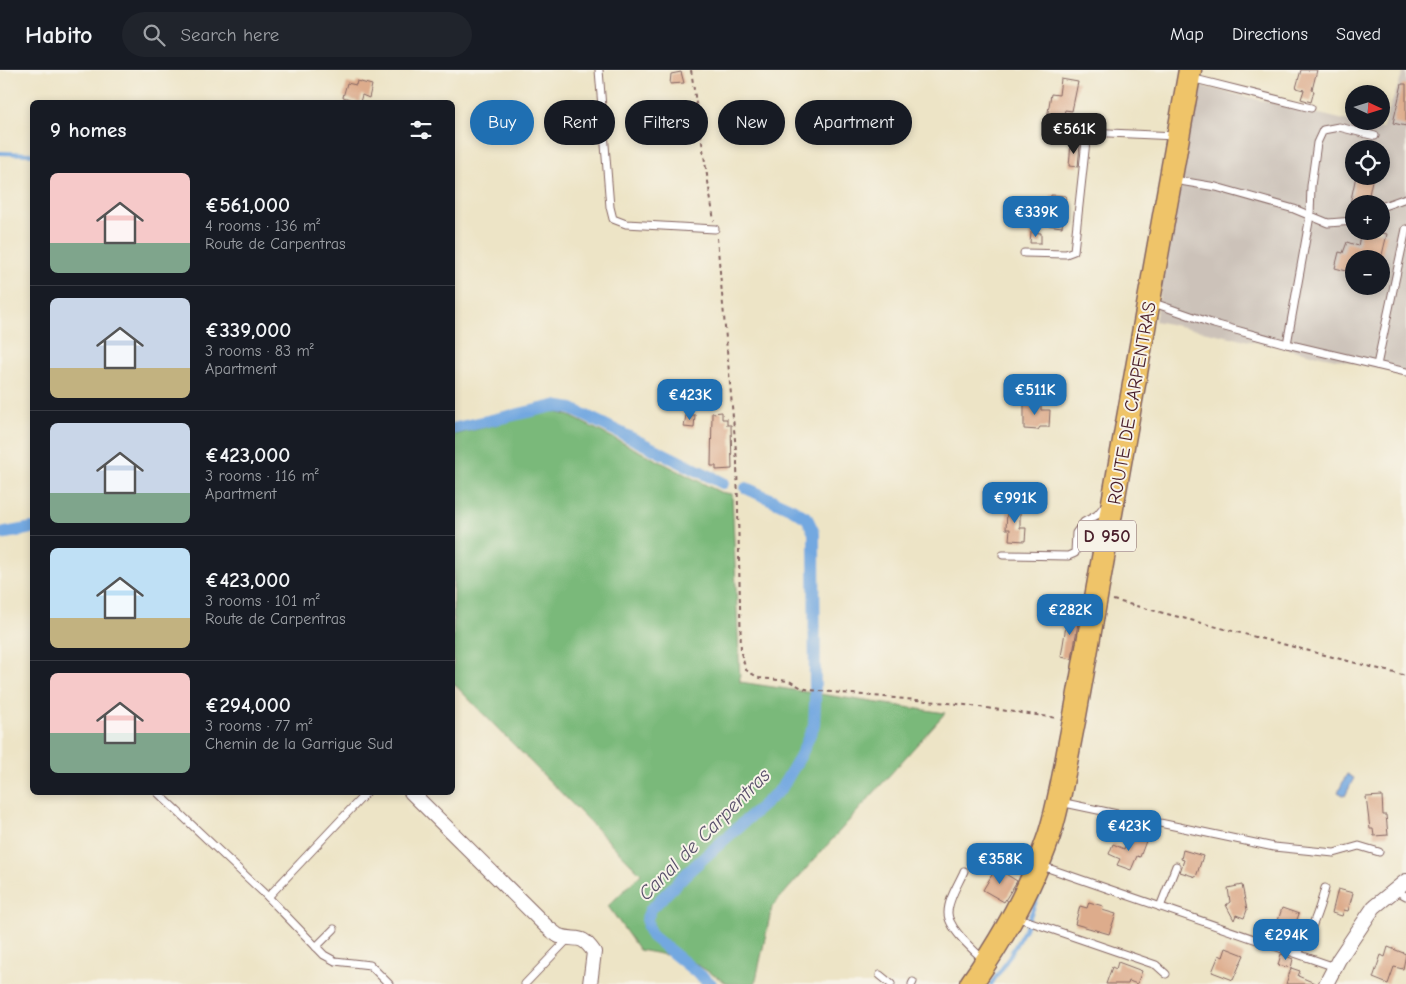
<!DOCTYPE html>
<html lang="en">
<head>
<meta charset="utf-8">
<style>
  :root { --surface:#171b24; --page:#20242c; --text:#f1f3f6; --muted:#9ea1a6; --line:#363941; --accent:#1f6fb2 }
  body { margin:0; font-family:"Comic Neue",sans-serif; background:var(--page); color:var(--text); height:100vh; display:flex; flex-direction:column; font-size:19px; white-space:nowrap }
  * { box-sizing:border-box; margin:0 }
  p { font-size:16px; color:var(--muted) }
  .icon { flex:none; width:28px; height:28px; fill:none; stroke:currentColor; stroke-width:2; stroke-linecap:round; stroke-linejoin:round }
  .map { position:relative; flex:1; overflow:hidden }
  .panel { position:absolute; left:30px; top:30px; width:425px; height:695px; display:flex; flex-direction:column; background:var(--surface); border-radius:8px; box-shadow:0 2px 8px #0003 }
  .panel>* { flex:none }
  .hud { position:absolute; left:470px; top:30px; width:475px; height:45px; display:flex; gap:10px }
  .needle { width:32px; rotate:94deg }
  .buttons { position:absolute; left:1345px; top:15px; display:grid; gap:10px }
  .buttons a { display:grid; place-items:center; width:45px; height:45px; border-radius:50%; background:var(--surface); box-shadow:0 2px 8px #0003; font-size:25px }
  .price { position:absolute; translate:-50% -42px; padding:0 11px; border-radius:10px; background:var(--accent); color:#fff; font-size:16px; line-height:32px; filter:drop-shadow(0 1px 2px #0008) }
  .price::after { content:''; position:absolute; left:50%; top:30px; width:15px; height:11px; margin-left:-8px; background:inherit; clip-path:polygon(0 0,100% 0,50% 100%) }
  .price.current { background:#222; color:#fff }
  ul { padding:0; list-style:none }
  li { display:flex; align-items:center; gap:15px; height:125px; padding:0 20px }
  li+li { border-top:1px solid var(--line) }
  li span { display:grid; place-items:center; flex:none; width:140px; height:100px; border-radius:8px; color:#555 }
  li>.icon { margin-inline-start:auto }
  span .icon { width:60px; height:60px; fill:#fffc; stroke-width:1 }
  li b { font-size:21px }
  h2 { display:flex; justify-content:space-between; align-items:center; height:60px; padding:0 20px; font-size:21px }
  .tag { padding:0 18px; border-radius:22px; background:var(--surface); box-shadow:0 2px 8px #0003; font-size:18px; line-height:45px }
  .tag.current { background:var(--accent); color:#fff }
  header { display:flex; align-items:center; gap:30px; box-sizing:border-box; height:70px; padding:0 25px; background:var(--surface); border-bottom:1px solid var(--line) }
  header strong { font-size:24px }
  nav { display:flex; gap:28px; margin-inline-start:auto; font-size:18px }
  .search { width:350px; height:45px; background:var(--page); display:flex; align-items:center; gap:12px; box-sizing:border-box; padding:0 18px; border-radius:28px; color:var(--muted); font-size:19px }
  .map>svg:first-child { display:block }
  .industrial { fill:#ccc2b9; fill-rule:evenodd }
  .forest { fill:#7ab97a; stroke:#626c52 }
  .water { fill:#73a8e0; stroke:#5e6486 }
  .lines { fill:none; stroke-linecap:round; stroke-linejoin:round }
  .stream { stroke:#73a8e0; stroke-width:4 }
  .canal { stroke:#73a8e0; stroke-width:12 }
  .building { fill:#ddac8c }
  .service-casing { stroke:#836461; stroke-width:9 }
  .minor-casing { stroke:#836461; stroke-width:16 }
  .primary-casing { stroke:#836461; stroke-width:25 }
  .path { stroke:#836461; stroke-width:2; stroke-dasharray:4 4; stroke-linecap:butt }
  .service { stroke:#fff; stroke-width:7 }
  .minor { stroke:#fff; stroke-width:14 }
  .primary { stroke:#efc469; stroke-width:22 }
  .labels { text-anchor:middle; stroke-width:4; stroke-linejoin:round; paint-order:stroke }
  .shield { fill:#f7f3e8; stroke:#7e5f64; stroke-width:1 }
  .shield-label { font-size:18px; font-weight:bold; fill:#4a1f2b }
  .street-label { font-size:19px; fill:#4a1f2b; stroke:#f7f3e8 }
  .water-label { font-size:20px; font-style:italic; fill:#584f6a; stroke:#f7f3e8 }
</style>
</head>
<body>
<header>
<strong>Habito</strong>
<div class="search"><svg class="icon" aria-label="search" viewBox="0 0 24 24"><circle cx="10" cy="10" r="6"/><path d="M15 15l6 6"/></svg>Search here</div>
<nav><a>Map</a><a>Directions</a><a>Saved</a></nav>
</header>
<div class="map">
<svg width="1406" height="914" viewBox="0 0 1406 914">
  <rect width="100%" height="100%" fill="#f7f3e8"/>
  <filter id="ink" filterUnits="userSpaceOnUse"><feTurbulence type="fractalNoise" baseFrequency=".02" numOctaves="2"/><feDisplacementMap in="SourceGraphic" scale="10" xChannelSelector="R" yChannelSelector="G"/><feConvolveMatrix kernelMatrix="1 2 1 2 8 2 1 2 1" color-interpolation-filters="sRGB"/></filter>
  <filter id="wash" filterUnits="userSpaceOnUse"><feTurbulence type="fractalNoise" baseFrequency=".0096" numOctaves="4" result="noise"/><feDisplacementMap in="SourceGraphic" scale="20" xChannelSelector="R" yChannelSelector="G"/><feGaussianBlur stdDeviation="1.12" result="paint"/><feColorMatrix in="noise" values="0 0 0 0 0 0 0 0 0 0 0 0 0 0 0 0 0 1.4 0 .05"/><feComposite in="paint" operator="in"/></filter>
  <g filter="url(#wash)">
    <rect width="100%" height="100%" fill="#ede4c6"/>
    <!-- industrial -->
    <path class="industrial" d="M1404,0h2v304l-251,-53 42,-236 185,44zM1354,79h27v27h-27zM1354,134h27v27h-27zM1354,189h27v27h-27z"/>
    <!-- forest -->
    <polygon class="forest" points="552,341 570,346 720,422 732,424 740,612 945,643 772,837 755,914 728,914 688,889 639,880 608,836 641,804 453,613 453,365"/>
    <!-- water -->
    <polygon class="water" points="1347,704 1354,708 1345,726 1338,722"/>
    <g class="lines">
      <!-- stream -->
      <g class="stream">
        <polyline points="0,83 32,84"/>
        <polyline points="991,914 1003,897 1025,859 1046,806"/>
      </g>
      <!-- canal -->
      <g class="canal">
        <polyline points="452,359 554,336 572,339 723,413"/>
        <polyline points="0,464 32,458"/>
        <polyline points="711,914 652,866 648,858 647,848 651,839 688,802 781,719 801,685 814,655 815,634 814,463 807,448 792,439 746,418"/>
      </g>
    </g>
    <g id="blocks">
      <!-- building -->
      <g class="building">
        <polygon points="1301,0 1317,0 1312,20 1314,21 1311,32 1301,29 1304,20 1296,18"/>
        <polygon points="681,2 684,13 670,14 671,4"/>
        <polygon points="1061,9 1078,12 1072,41 1065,40 1061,56 1046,54 1051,24 1059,25"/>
        <polygon points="357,11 372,15 369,28 362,25 360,32 343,27 347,13 356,15"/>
        <polygon points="1402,14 1406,14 1406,56 1393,53"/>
        <polygon points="1071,73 1080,74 1078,97 1069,96"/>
        <polygon points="1356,106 1373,106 1367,134 1350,134"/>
        <polygon points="1051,125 1066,126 1062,157 1047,155"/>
        <polygon points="1361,161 1373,161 1387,164 1381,189 1354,189 1354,203 1335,198 1339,182 1343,183 1347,172 1358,176"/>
        <polygon points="1031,162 1041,163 1041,173 1030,173"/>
        <polygon points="1024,331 1041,332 1041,340 1050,340 1049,357 1040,357 1038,360 1024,359"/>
        <polygon points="722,342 722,349 727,349 727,355 731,355 732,399 716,400 716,396 711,396 712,343"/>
        <polygon points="686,345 695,345 694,358 684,357"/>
        <polygon points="1014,432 1020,433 1020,458 1026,458 1025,471 1009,470 1010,459 1006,459 1007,442 1013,442"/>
        <polygon points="1068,543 1079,547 1072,589 1061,587"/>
        <polygon points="1382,726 1383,745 1386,745 1388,765 1374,766 1373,759 1370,759 1366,727"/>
        <polygon points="1130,764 1146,771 1140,787 1137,786 1131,800 1117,795 1120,789 1109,784 1113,774 1124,779"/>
        <polygon points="1183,780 1203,786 1196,807 1180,802 1184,790 1181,789"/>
        <polygon points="996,798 1017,811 1004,832 983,820"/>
        <polygon points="1242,815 1247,840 1244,848 1236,845 1234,850 1226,835 1230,832 1228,818"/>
        <polygon points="1338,819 1353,823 1348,841 1344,840 1342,846 1332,843"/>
        <polygon points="1089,832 1103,836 1102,840 1116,844 1109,864 1075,854 1080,836 1087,838"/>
        <polygon points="1282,838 1299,844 1295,855 1302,858 1295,878 1272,870"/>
        <polygon points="1388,877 1406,884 1403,899 1394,897 1388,914 1373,908 1381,885 1385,887"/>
        <polygon points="1226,878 1244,885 1233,910 1212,902 1219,885 1223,887"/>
        <polygon points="1281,884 1293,889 1291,898 1278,895"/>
        <polygon points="1118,892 1142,901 1137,914 1129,911 1128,914 1106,914 1112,897 1116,899"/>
        <polygon points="1291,898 1300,901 1298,906 1317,914 1286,914"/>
      </g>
    </g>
  </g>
  <g filter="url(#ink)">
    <use href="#blocks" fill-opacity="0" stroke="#836461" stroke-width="1"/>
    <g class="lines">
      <!-- service casing -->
      <g class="service-casing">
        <g id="service">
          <polyline points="599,0 610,137 613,149 626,154 715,159"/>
          <polyline points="1191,8 1311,38"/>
          <polyline points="1174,110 1216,117 1294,139 1328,153 1354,151"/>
          <polyline points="1381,137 1406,128"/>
          <polyline points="1024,183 1066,184 1074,181 1087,62 1176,66"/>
          <polyline points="1151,232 1214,254 1287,274 1406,302"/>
          <polyline points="1287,274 1310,146 1311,116 1317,73 1323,60 1339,57 1375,66"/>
          <polyline points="1377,295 1406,159"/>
          <polyline points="1003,485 1068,486 1075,483 1076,463 1084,452 1097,445 1106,434"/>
          <polyline points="157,722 268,827 367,722"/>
          <polyline points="1060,732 1274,777 1334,783 1359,776 1379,782"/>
          <polyline points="1042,796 1335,897"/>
          <path d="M964,801c-5,12 -16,28 -16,42 0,15 25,37 36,47"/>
          <polyline points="1395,820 1406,826"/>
          <polyline points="268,827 324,885 335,891 370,895 389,914"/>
          <polyline points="1160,837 1176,796"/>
          <polyline points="1016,847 1156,895 1166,904"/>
          <polyline points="316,877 334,859"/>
          <path d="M1298,883c13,-20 21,-42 27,-65"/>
          <polyline points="880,905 891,914"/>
          <polyline points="525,914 569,868"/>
          <polyline points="912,914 913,912"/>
        </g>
      </g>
      <!-- minor casing -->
      <g class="minor-casing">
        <g id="minor">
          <path d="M411,722l135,134c4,3 9,8 13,10 19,6 21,-4 35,16l-4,32"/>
          <polyline points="1326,914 1339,889 1374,837 1406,811"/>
        </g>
      </g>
      <!-- primary casing -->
      <g class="primary-casing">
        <path id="primary" d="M971,914c32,-46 60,-95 78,-148 12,-37 17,-77 25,-115l116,-651"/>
      </g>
      <!-- path -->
      <g class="path">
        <polyline points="691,0 714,151"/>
        <polyline points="717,168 737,392 741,583 746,600 759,608 789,611 802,618 810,620 958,634 1057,648"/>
        <polyline points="1113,530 1406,606"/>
      </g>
      <!-- service -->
      <use href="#service" class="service"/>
      <!-- minor -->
      <use href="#minor" class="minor"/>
      <!-- primary -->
      <use href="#primary" class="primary"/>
    </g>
  </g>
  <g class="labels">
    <!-- shield labels -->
    <rect class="shield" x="1078" y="450.5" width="58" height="31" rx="4"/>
    <g class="shield-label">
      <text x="1107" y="472">D 950</text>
    </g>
    <!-- street labels -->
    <g class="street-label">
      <text transform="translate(1131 333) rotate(-80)" y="7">ROUTE DE CARPENTRAS</text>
    </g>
    <!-- water labels -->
    <g class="water-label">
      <text transform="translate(704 764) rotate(-45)" y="7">Canal de Carpentras</text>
    </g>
  </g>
</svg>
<div class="buttons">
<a><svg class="needle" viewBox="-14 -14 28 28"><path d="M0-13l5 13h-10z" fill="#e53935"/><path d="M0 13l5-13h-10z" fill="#9ea1a6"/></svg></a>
<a><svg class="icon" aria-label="locate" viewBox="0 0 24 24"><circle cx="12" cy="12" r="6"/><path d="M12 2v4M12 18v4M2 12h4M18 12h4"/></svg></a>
<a>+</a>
<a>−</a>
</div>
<b class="price current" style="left:1074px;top:85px">€561K</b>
<b class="price" style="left:1036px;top:168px">€339K</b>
<b class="price" style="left:1035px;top:346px">€511K</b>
<b class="price" style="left:690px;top:351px">€423K</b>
<b class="price" style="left:1015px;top:454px">€991K</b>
<b class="price" style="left:1070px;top:566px">€282K</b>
<b class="price" style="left:1129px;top:782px">€423K</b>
<b class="price" style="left:1000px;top:815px">€358K</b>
<b class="price" style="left:1286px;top:891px">€294K</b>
<div class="hud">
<a class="tag current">Buy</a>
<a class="tag">Rent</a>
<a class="tag">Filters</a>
<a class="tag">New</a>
<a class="tag">Apartment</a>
</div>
<section class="panel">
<h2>9 homes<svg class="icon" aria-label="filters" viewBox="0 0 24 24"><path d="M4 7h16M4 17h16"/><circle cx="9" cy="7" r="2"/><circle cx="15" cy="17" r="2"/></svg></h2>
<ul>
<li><span style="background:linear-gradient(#f6c9c9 70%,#7fa58c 0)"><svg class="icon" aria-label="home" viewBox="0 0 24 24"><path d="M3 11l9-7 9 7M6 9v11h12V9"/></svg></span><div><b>€561,000</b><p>4 rooms · 136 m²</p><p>Route de Carpentras</p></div></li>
<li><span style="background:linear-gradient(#c9d6e8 70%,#c2b280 0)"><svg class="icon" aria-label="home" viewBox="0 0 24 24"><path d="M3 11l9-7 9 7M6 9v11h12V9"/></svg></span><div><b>€339,000</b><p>3 rooms · 83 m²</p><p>Apartment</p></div></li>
<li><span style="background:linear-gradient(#c9d6e8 70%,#7fa58c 0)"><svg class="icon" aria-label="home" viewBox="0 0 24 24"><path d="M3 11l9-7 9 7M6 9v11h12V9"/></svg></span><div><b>€423,000</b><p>3 rooms · 116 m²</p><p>Apartment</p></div></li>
<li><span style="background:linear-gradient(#bfe0f5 70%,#c2b280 0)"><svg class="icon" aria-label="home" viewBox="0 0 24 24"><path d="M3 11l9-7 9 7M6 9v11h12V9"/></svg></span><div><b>€423,000</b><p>3 rooms · 101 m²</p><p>Route de Carpentras</p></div></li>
<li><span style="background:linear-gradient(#f6c9c9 60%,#7fa58c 0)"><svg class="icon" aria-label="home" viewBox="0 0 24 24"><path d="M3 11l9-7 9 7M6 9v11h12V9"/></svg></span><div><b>€294,000</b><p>3 rooms · 77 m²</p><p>Chemin de la Garrigue Sud</p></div></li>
</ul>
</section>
</div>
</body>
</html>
